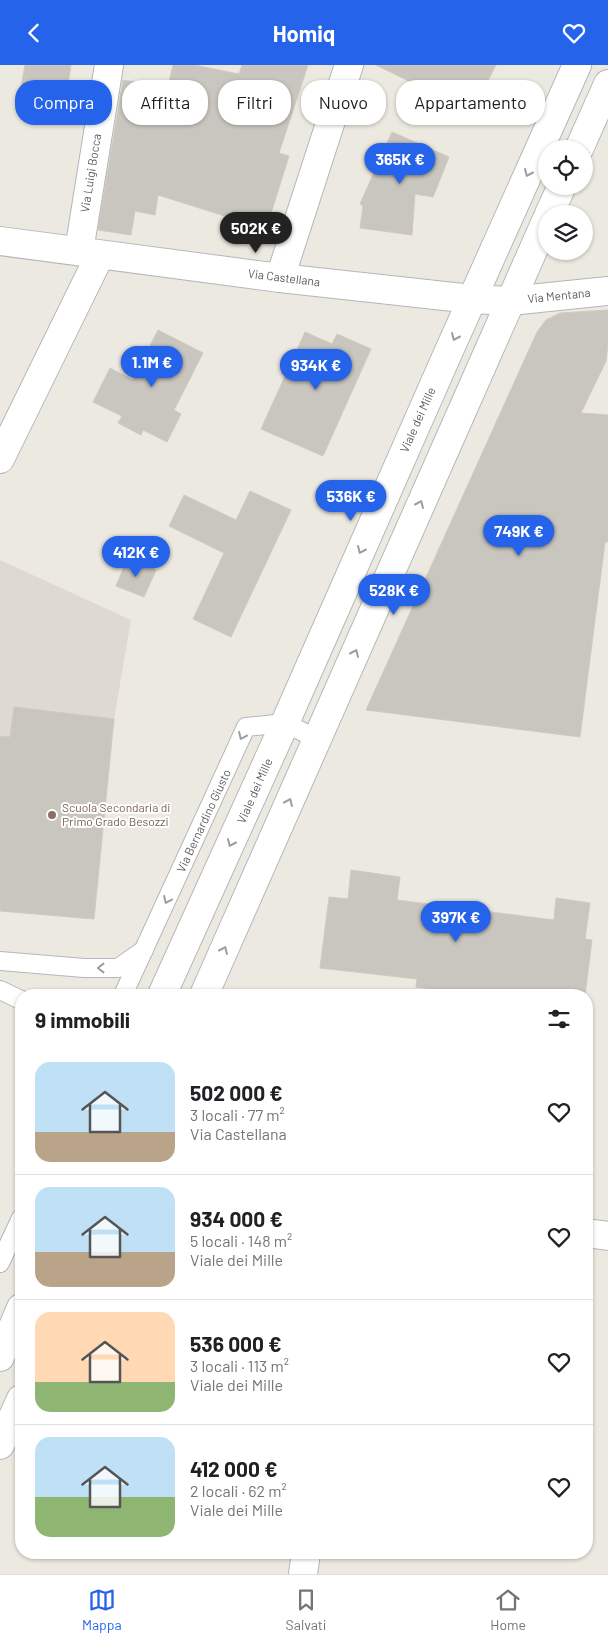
<!DOCTYPE html>
<html lang="it">
<head>
<meta charset="utf-8">
<style>
  :root { --surface:#fff; --page:#f6f6f6; --text:#202124; --muted:#757577; --line:#e0e0e0; --accent:#2563eb }
  body { margin:0; font-family:Barlow,sans-serif; background:var(--page); color:var(--text); height:100vh; display:flex; flex-direction:column; font-size:19px; white-space:nowrap }
  * { box-sizing:border-box; margin:0 }
  p { font-size:16px; color:var(--muted) }
  .icon { flex:none; width:28px; height:28px; fill:none; stroke:currentColor; stroke-width:2; stroke-linecap:round; stroke-linejoin:round }
  .map { position:relative; flex:1; overflow:hidden }
  .details { position:absolute; left:15px; top:924px; width:578px; height:570px; display:flex; flex-direction:column; background:var(--surface); border-radius:20px; box-shadow:0 1px 4px #0004 }
  .details>* { flex:none }
  .guide { position:absolute; left:15px; top:15px; width:579px; height:45px; display:flex; gap:10px }
  .fabs { position:absolute; left:538px; top:75px; display:grid; gap:10px }
  .fabs a { display:grid; place-items:center; width:55px; height:55px; border-radius:50%; background:var(--surface); box-shadow:0 1px 4px #0004; font-size:25px }
  .price { position:absolute; translate:-50% -42px; padding:0 11px; border-radius:18px; background:var(--accent); color:#fff; font-size:16px; line-height:32px; filter:drop-shadow(0 1px 2px #0008) }
  .price::after { content:''; position:absolute; left:50%; top:30px; width:15px; height:11px; margin-left:-8px; background:inherit; clip-path:polygon(0 0,100% 0,50% 100%) }
  .price.active { background:#222; color:#fff }
  ul { padding:0; list-style:none }
  li { display:flex; align-items:center; gap:15px; height:125px; padding:0 20px }
  li+li { border-top:1px solid var(--line) }
  li span { display:grid; place-items:center; flex:none; width:140px; height:100px; border-radius:15px; color:#555 }
  li>.icon { margin-inline-start:auto }
  span .icon { width:60px; height:60px; fill:#fffc; stroke-width:1 }
  li b { font-size:21px }
  h2 { display:flex; justify-content:space-between; align-items:center; height:60px; padding:0 20px; font-size:21px }
  .chip { padding:0 18px; border-radius:20px; background:var(--surface); box-shadow:0 1px 4px #0004; font-size:18px; line-height:45px }
  .chip.active { background:var(--accent); color:#fff }
  header { display:flex; justify-content:space-between; align-items:center; height:65px; padding:0 20px; background:var(--accent); color:#fff; font-size:22px; font-weight:700 }
  .tabs { display:flex; justify-content:space-around; align-items:center; height:70px; border-top:1px solid var(--line); background:var(--surface); font-size:14px; color:var(--muted) }
  .tabs a { display:grid; justify-items:center; gap:2px }
  .tabs .active { color:var(--accent) }
  .map>svg:first-child { display:block }
  .education { fill:#dedad1 }
  .building { fill:#c9c5bf; stroke:#d1cabe }
  .lines { fill:none; stroke-linecap:round; stroke-linejoin:round }
  .lane-casing { stroke:#b3b7bb; stroke-width:20 }
  .street-casing { stroke:#b3b7bb; stroke-width:30 }
  .secondary-casing { stroke:#b4b8bd; stroke-width:30 }
  .lane { stroke:#fff; stroke-width:18 }
  .street { stroke:#fff; stroke-width:28 }
  .secondary { stroke:#fff; stroke-width:28 }
  .oneway { stroke:#9b9ea0 }
  .education-dot { fill:#8d6e63; stroke:#fff; stroke-width:2 }
  .labels { text-anchor:middle; stroke-width:4; stroke-linejoin:round; paint-order:stroke }
  .street-label { font-size:12px; fill:#595d61; stroke:#fff }
  .education-label { font-size:12px; fill:#785e54; stroke:#fff; text-anchor:start }
</style>
</head>
<body>
<header><svg class="icon" aria-label="back" viewBox="0 0 24 24"><path d="M15 5l-7 7 7 7"/></svg>Homiq<svg class="icon" aria-label="heart" viewBox="0 0 24 24"><path d="M12 20l-8-8c-3-5 5-10 8-4 3-6 11-1 8 4z"/></svg></header>
<div class="map">
<svg width="608" height="1509" viewBox="0 0 608 1509">
  <rect width="100%" height="100%" fill="#ece9e0"/>
  <!-- education -->
  <polygon class="education" points="0,495 131,555 114,654 94,854 0,846"/>
  <!-- building -->
  <g class="building">
    <polygon points="25,0 71,0 66,31 21,23"/>
    <polygon points="173,0 194,0 239,9 242,0 308,0 279,88 289,91 266,164 158,130 155,150 135,146 131,170 98,165 123,15 168,22"/>
    <polygon points="376,0 496,0 472,47"/>
    <polygon points="392,67 449,92 433,132 415,129 412,170 360,163 363,141 360,139"/>
    <polygon points="608,245 608,278 606,296 581,348 608,350 608,477 605,477 580,672 366,645 537,267 546,255 560,248"/>
    <polygon points="158,265 203,288 174,345 181,349 167,377 143,365 141,370 118,358 122,351 93,337 110,303 133,315"/>
    <polygon points="305,267 332,279 337,269 371,284 323,391 261,364"/>
    <polygon points="250,426 291,445 231,572 193,554 224,488 169,461 184,430 236,455"/>
    <polygon points="128,493 156,505 144,532 116,521"/>
    <polygon points="14,642 114,654 94,854 0,846 0,671 10,672"/>
    <polygon points="351,805 400,812 397,835 554,855 556,833 590,838 585,874 592,875 585,930 482,930 416,922 417,914 320,903 329,832 348,834"/>
  </g>
  <g class="lines">
    <!-- lane casing -->
    <g class="lane-casing">
      <g id="lane">
        <polyline points="0,896 84,903 118,903 144,885"/>
        <polyline points="0,925 21,935"/>
        <polyline points="123,930 246,662 285,658 317,674"/>
        <polyline points="0,1198 21,1153"/>
      </g>
    </g>
    <!-- street casing -->
    <g class="street-casing">
      <g id="street">
        <polyline points="0,176 280,213 472,234 510,236 608,226"/>
        <polyline points="79,186 109,0"/>
        <polyline points="280,213 349,0"/>
        <polyline points="0,394 100,190"/>
        <polyline points="586,1168 608,1171"/>
        <polyline points="303,1509 306,1488"/>
      </g>
    </g>
    <!-- secondary casing -->
    <g class="secondary-casing">
      <g id="secondary">
        <polyline points="579,84 608,19"/>
        <polyline points="549,149 562,121"/>
        <polyline points="162,930 285,658 448,288 577,0"/>
        <polyline points="204,930 546,156"/>
        <polyline points="0,1292 21,1243"/>
        <polyline points="0,1380 21,1334"/>
      </g>
    </g>
    <!-- lane -->
    <use href="#lane" class="lane"/>
    <!-- street -->
    <use href="#street" class="street"/>
    <!-- secondary -->
    <use href="#secondary" class="secondary"/>
  </g>
  <!-- one-way arrows -->
  <defs><path id="oneway-chevron" d="M-2-3.5L2.5 0L-2 3.5" fill="none" stroke-width="1.6" stroke-linecap="round" stroke-linejoin="round" transform="scale(1.25)"/></defs>
  <g class="oneway">
    <use href="#oneway-chevron" transform="translate(528 108) rotate(114)"/>
    <use href="#oneway-chevron" transform="translate(455 272) rotate(114)"/>
    <use href="#oneway-chevron" transform="translate(420 439) rotate(-66)"/>
    <use href="#oneway-chevron" transform="translate(361 485) rotate(114)"/>
    <use href="#oneway-chevron" transform="translate(355 588) rotate(-66)"/>
    <use href="#oneway-chevron" transform="translate(242 671) rotate(115)"/>
    <use href="#oneway-chevron" transform="translate(289 737) rotate(-66)"/>
    <use href="#oneway-chevron" transform="translate(231 778) rotate(114)"/>
    <use href="#oneway-chevron" transform="translate(167 835) rotate(115)"/>
    <use href="#oneway-chevron" transform="translate(224 885) rotate(-66)"/>
    <use href="#oneway-chevron" transform="translate(101 903) rotate(180)"/>
  </g>
  <!-- markers -->
  <circle class="education-dot" cx="52" cy="750" r="5"/>
  <g class="labels">
    <!-- street labels -->
    <g class="street-label">
      <text transform="translate(91 108) rotate(-81)" y="4">Via Luigi Bocca</text>
      <text transform="translate(284 213) rotate(7)" y="4">Via Castellana</text>
      <text transform="translate(559 231) rotate(-6)" y="4">Via Mentana</text>
      <text transform="translate(418 355) rotate(-66)" y="4">Viale dei Mille</text>
      <text transform="translate(255 726) rotate(-66)" y="4">Viale dei Mille</text>
      <text transform="translate(204 756) rotate(-65)" y="4">Via Bernardino Giusto</text>
    </g>
    <!-- education labels -->
    <g class="education-label">
      <text x="62" y="747">Scuola Secondaria di<tspan x="62" dy="14">Primo Grado Besozzi</tspan></text>
    </g>
  </g>
</svg>
<div class="fabs">
<a><svg class="icon" aria-label="locate" viewBox="0 0 24 24"><circle cx="12" cy="12" r="6"/><path d="M12 2v4M12 18v4M2 12h4M18 12h4"/></svg></a>
<a><svg class="icon" aria-label="layers" viewBox="0 0 24 24"><path d="M12 4l9 5-9 5-9-5zM3 14l9 5 9-5"/></svg></a>
</div>
<b class="price" style="left:400px;top:120px">365K €</b>
<b class="price active" style="left:256px;top:189px">502K €</b>
<b class="price" style="left:152px;top:323px">1.1M €</b>
<b class="price" style="left:316px;top:326px">934K €</b>
<b class="price" style="left:351px;top:457px">536K €</b>
<b class="price" style="left:519px;top:492px">749K €</b>
<b class="price" style="left:136px;top:513px">412K €</b>
<b class="price" style="left:394px;top:551px">528K €</b>
<b class="price" style="left:456px;top:878px">397K €</b>
<div class="guide">
<a class="chip active">Compra</a>
<a class="chip">Affitta</a>
<a class="chip">Filtri</a>
<a class="chip">Nuovo</a>
<a class="chip">Appartamento</a>
</div>
<section class="details">
<h2>9 immobili<svg class="icon" aria-label="filters" viewBox="0 0 24 24"><path d="M4 7h16M4 17h16"/><circle cx="9" cy="7" r="2"/><circle cx="15" cy="17" r="2"/></svg></h2>
<ul>
<li><span style="background:linear-gradient(#bfe0f5 70%,#b9a48a 0)"><svg class="icon" aria-label="home" viewBox="0 0 24 24"><path d="M3 11l9-7 9 7M6 9v11h12V9"/></svg></span><div><b>502 000 €</b><p>3 locali · 77 m²</p><p>Via Castellana</p></div><svg class="icon" aria-label="heart" viewBox="0 0 24 24"><path d="M12 20l-8-8c-3-5 5-10 8-4 3-6 11-1 8 4z"/></svg></li>
<li><span style="background:linear-gradient(#bfe0f5 65%,#b9a48a 0)"><svg class="icon" aria-label="home" viewBox="0 0 24 24"><path d="M3 11l9-7 9 7M6 9v11h12V9"/></svg></span><div><b>934 000 €</b><p>5 locali · 148 m²</p><p>Viale dei Mille</p></div><svg class="icon" aria-label="heart" viewBox="0 0 24 24"><path d="M12 20l-8-8c-3-5 5-10 8-4 3-6 11-1 8 4z"/></svg></li>
<li><span style="background:linear-gradient(#ffd9b3 70%,#8fb573 0)"><svg class="icon" aria-label="home" viewBox="0 0 24 24"><path d="M3 11l9-7 9 7M6 9v11h12V9"/></svg></span><div><b>536 000 €</b><p>3 locali · 113 m²</p><p>Viale dei Mille</p></div><svg class="icon" aria-label="heart" viewBox="0 0 24 24"><path d="M12 20l-8-8c-3-5 5-10 8-4 3-6 11-1 8 4z"/></svg></li>
<li><span style="background:linear-gradient(#bfe0f5 60%,#8fb573 0)"><svg class="icon" aria-label="home" viewBox="0 0 24 24"><path d="M3 11l9-7 9 7M6 9v11h12V9"/></svg></span><div><b>412 000 €</b><p>2 locali · 62 m²</p><p>Viale dei Mille</p></div><svg class="icon" aria-label="heart" viewBox="0 0 24 24"><path d="M12 20l-8-8c-3-5 5-10 8-4 3-6 11-1 8 4z"/></svg></li>
</ul>
</section>
</div>
<nav class="tabs">
<a class="active"><svg class="icon" aria-label="map" viewBox="0 0 24 24"><path d="M3 6l6-2 6 2 6-2v14l-6 2-6-2-6 2zM9 4v14M15 6v14"/></svg>Mappa</a>
<a><svg class="icon" aria-label="saved" viewBox="0 0 24 24"><path d="M7 4h10v16l-5-4-5 4z"/></svg>Salvati</a>
<a><svg class="icon" aria-label="home" viewBox="0 0 24 24"><path d="M3 11l9-7 9 7M6 9v11h12V9"/></svg>Home</a>
</nav>
</body>
</html>
